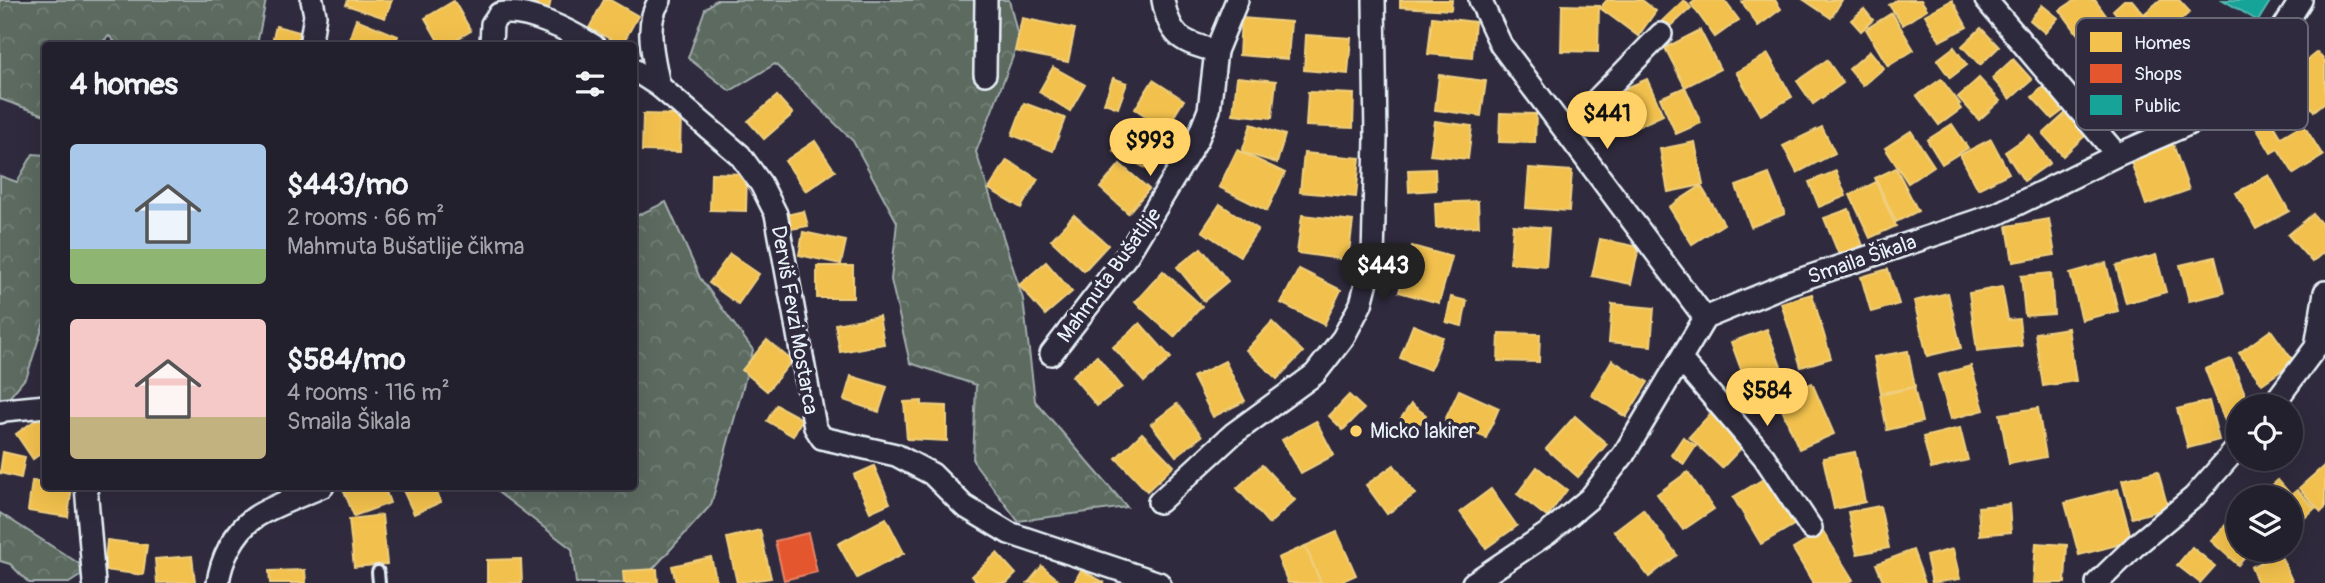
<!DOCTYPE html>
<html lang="en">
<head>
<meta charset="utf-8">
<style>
  :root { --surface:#23202e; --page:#2b2836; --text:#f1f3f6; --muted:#a3a3aa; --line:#403e4a; --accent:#ffd166 }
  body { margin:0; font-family:Pangolin,sans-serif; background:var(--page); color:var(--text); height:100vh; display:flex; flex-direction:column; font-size:26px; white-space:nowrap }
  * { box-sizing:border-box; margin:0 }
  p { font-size:23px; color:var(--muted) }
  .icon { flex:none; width:38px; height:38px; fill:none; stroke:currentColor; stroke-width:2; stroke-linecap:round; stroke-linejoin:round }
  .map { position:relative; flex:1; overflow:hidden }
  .side { position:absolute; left:42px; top:42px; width:595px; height:448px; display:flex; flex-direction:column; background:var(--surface); border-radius:7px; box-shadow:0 7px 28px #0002,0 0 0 2px var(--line) }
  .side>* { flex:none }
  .tools { position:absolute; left:2226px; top:394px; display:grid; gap:14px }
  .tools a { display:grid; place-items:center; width:77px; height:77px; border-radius:50%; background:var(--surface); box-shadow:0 7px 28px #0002,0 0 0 2px var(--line); font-size:35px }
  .price { position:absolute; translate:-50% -60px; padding:0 16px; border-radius:24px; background:var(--accent); color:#111; font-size:23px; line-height:46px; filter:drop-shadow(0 2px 4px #0008) }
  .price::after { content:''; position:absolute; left:50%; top:42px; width:21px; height:16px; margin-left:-10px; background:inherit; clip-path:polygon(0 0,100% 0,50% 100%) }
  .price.on { background:#222; color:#fff }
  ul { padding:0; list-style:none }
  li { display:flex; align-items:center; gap:21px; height:175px; padding:0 28px }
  li span { display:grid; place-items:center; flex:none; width:196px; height:140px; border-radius:7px; color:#555 }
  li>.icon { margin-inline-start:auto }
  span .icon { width:84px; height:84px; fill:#fffc; stroke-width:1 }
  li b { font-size:30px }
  h2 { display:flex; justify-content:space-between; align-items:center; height:84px; padding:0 28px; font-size:30px }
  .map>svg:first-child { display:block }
  .forest { fill:url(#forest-crowns); stroke:#a2aeac; stroke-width:2 }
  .homes { fill:#f2c14e; stroke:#efcf81; stroke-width:2 }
  .shops { fill:#e4572e; stroke:#e5856b; stroke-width:2 }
  .public { fill:#17a398; stroke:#56bab5; stroke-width:2 }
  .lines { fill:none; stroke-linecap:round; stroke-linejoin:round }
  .service-casing { stroke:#e8f1f8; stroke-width:16 }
  .minor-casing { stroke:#e8f1f8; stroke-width:26 }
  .service { stroke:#2f2a3d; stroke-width:10 }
  .minor { stroke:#2f2a3d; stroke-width:21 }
  .poi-dot { fill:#ffd166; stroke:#2f2a3d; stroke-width:2.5 }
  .labels { text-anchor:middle; stroke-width:7; stroke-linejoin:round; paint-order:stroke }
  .street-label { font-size:21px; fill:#e8f1f8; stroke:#2f2a3d }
  .poi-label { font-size:21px; fill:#e8f1f8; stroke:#2f2a3d; text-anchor:start }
  .key { fill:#2f2a3d; stroke:#666675; stroke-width:2 }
  .key-label { font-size:19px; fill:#e8f1f8 }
</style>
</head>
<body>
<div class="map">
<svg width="2325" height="583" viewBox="0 0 2325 583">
  <defs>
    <pattern id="forest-crowns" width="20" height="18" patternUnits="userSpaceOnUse" patternTransform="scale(1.75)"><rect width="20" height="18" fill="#5c6a60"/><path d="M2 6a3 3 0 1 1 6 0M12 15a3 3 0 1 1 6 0" fill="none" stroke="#738078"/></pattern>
  </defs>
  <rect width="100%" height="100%" fill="#2f2a3d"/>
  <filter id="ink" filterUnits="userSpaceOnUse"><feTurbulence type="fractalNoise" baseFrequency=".0143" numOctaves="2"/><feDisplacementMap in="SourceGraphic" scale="14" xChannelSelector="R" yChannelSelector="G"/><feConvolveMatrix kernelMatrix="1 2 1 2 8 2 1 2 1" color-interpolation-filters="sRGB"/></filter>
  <g filter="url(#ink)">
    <!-- forest -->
    <g class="forest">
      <polygon points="0,0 266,0 257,45 118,45 109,36 99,45 46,46 45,115 0,99"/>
      <polygon points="716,0 1009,0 1019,41 976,152 1023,299 1035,401 1127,507 1018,521 973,461 976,385 910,363 891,280 897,222 853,141 775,64 730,91 688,58 705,9"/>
      <polygon points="33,154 45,155 45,319 27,376 0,409 0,176 17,182"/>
      <polygon points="666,202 700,278 753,350 711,505 640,583 576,583 572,549 499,493 496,487 634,486 634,217"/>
      <polygon points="0,513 89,570 69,583 29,583 10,564 0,561"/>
    </g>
    <!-- homes -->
    <g class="homes">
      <polygon points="348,0 392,0 385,18 346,5"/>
      <polygon points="503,0 551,0 547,17 502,4"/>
      <polygon points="604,0 610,0 638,16 622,45 589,28"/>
      <polygon points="1400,0 1452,0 1451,10 1400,7"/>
      <polygon points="1607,0 1642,0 1656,11 1638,36 1600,8"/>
      <polygon points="1684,0 1691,8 1669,28 1662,21"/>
      <polygon points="1696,0 1724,0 1739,20 1715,37 1691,4"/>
      <polygon points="1745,0 1775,0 1781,9 1758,26 1742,2"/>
      <polygon points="1804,0 1842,0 1831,18"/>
      <polygon points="1896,0 1921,0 1927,9 1903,25 1889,5"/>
      <polygon points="1952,0 1967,27 1940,41 1925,15"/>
      <polygon points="2075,0 2095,0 2115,28 2088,48 2060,10"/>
      <polygon points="2124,0 2132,0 2147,18 2131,32 2113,10"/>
      <polygon points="2160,0 2179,0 2190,12 2164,35 2145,13"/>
      <polygon points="454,1 471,31 445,46 441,46 425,18"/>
      <polygon points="1562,5 1599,6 1598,52 1561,51"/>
      <polygon points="2042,5 2058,18 2045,33 2030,20"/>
      <polygon points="1864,9 1873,20 1861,31 1851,20"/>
      <polygon points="1892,13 1914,50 1888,66 1866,29"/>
      <polygon points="1432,17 1475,22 1472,58 1428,54"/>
      <polygon points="1022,18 1075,29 1068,62 1015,51"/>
      <polygon points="1241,18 1291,22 1288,59 1239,55"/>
      <polygon points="356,19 398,36 394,46 347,46"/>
      <polygon points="276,26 307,34 304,46 271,46"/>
      <polygon points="1981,28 1999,47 1980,65 1962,46"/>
      <polygon points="1700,30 1720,69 1685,87 1665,48"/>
      <polygon points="1306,35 1351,38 1348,74 1304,70"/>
      <polygon points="1954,47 1967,65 1950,78 1937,60"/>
      <polygon points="1870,51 1884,68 1863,86 1849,69"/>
      <polygon points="2317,52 2325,61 2325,102 2314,111 2287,76"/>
      <polygon points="1768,54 1792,97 1761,115 1736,72"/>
      <polygon points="2013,59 2032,80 2010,99 1992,78"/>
      <polygon points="1827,60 1843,83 1813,104 1797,81"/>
      <polygon points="1053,67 1085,85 1070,111 1039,92"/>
      <polygon points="1439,75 1486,81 1481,116 1435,110"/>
      <polygon points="1237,77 1276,81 1272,118 1233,114"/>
      <polygon points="1113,78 1127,83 1118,108 1104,103"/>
      <polygon points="1979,78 2000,101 1979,120 1958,97"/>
      <polygon points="1647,79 1663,115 1635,128 1619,91"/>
      <polygon points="1941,79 1960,104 1958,105 1961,109 1939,125 1917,96"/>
      <polygon points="1153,80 1184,100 1166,129 1135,109"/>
      <polygon points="2044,86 2065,109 2052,119 2032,97"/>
      <polygon points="1685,87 1701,123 1676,134 1660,98"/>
      <polygon points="1308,92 1354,94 1353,128 1306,126"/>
      <polygon points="777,96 793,114 764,139 748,121"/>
      <polygon points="1024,103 1065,118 1053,151 1012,135"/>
      <polygon points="2067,112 2087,134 2063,156 2043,134"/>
      <polygon points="1500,113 1536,114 1535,143 1499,142"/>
      <polygon points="2267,113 2281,137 2303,124 2323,156 2294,174 2278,149 2271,153 2252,121"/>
      <polygon points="643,114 681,115 680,152 642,151"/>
      <polygon points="1435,121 1472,126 1468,159 1430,155"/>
      <polygon points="1128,124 1167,146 1153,172 1113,151"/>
      <polygon points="1251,124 1285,135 1277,163 1242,152"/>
      <polygon points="1952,124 1968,148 1942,164 1927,140"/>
      <polygon points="1822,127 1835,153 1797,173 1783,146"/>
      <polygon points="1911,131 1934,166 1908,183 1885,148"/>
      <polygon points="2030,135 2050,163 2024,181 2005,152"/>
      <polygon points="1991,139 2009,173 1978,189 1960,155"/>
      <polygon points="815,141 835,171 806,191 785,161"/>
      <polygon points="1695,142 1703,185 1668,192 1660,149"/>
      <polygon points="2173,144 2189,190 2146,205 2130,159"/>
      <polygon points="1237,150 1285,173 1267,211 1219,187"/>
      <polygon points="1304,153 1360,158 1356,197 1300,192"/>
      <polygon points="1007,160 1038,179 1021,208 989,189"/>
      <polygon points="1120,164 1149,189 1128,213 1100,188"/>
      <polygon points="1529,168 1572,171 1569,211 1526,208"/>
      <polygon points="1896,168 1918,211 1896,222 1875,178"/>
      <polygon points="1435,169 1436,190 1409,192 1408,170"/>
      <polygon points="1836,171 1846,196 1819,207 1809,182"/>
      <polygon points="711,173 747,174 746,211 710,210"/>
      <polygon points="1769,174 1785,214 1751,227 1736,186"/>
      <polygon points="2269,175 2289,211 2256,229 2236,193"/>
      <polygon points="1876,182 1896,226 1870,238 1850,195"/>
      <polygon points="1701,186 1724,224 1692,244 1669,207"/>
      <polygon points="1478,201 1479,226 1436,228 1435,203"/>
      <polygon points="1220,204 1258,229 1240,256 1202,231"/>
      <polygon points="1849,209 1863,246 1839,255 1824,218"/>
      <polygon points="804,211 808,226 785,230 782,216"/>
      <polygon points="2313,214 2325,228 2325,251 2312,262 2288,235"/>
      <polygon points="1074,215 1108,245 1084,271 1051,240"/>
      <polygon points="1302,215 1353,221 1348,260 1297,253"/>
      <polygon points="2049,219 2055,255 2013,262 2007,226"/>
      <polygon points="1513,225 1549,228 1546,266 1510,263"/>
      <polygon points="803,232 846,241 841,264 799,255"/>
      <polygon points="1600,239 1639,247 1631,284 1592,276"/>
      <polygon points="1412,246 1452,257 1439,303 1399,292"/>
      <polygon points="1201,248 1228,281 1204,301 1177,267"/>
      <polygon points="730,254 759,274 738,304 709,283"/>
      <polygon points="2156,255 2166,292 2126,303 2116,266"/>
      <polygon points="2215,257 2224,293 2189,301 2180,265"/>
      <polygon points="1046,262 1072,292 1045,315 1019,285"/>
      <polygon points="2106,263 2118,311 2082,320 2070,273"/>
      <rect x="817" y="266" width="36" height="32"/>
      <polygon points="1299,269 1341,290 1324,325 1281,303"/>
      <polygon points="1888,269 1899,304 1871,312 1861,277"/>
      <polygon points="1163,271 1202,306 1174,337 1135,302"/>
      <polygon points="2051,273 2054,314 2025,316 2021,276"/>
      <polygon points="2002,287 2008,320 2019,319 2022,346 1977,351 1969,293"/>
      <polygon points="1948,293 1961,348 1927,356 1914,301"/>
      <polygon points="1812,294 1831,358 1801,367 1781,303"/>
      <polygon points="1451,297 1467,301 1462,326 1446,322"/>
      <polygon points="1612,304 1654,308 1651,346 1609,342"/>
      <polygon points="879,316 884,344 840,352 835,324"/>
      <polygon points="1272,322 1303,352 1277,379 1246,350"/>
      <polygon points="1140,323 1171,358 1144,382 1113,347"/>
      <polygon points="1413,325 1443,337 1430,370 1400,358"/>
      <polygon points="2068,328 2076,381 2043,386 2035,333"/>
      <polygon points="1767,329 1786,380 1750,394 1731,342"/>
      <polygon points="2271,330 2294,362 2262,384 2239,353"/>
      <polygon points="1499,333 1540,334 1539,362 1498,361"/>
      <polygon points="767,340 792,361 767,391 742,370"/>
      <polygon points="1908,351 1915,387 1881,393 1874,357"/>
      <polygon points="1097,356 1122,387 1097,406 1072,376"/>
      <polygon points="2231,359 2250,406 2238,406 2238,415 2225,421 2205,369"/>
      <polygon points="1612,360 1648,382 1626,417 1591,395"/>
      <polygon points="1225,361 1245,401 1213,417 1193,377"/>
      <polygon points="1971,366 1984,410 1951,419 1938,375"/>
      <polygon points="851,376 887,387 879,412 844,400"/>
      <polygon points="1812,383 1834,434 1799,449 1777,398"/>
      <polygon points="1914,387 1922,422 1887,430 1880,395"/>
      <polygon points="1459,390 1499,408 1486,438 1445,420"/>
      <polygon points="1349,395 1364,409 1343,430 1329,416"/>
      <polygon points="922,401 922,405 947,406 947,441 907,439 904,402"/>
      <polygon points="2209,401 2219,440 2188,448 2177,409"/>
      <polygon points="1177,404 1202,436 1176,456 1151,424"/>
      <polygon points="1411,404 1426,415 1412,435 1397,424"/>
      <polygon points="776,405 802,419 793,436 767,421"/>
      <polygon points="2038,408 2046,457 2009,464 2000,414"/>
      <polygon points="1715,409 1748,441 1722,468 1689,437"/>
      <polygon points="41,416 46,423 46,450 33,459 16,434"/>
      <polygon points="1575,416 1607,444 1578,477 1546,449"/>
      <polygon points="1316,421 1334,455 1301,473 1282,440"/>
      <polygon points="1960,428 1968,460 1931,469 1923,437"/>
      <polygon points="1142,433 1174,466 1147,491 1116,458"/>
      <polygon points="1683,437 1696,446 1684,464 1671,455"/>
      <polygon points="3,452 25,457 21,478 0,473"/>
      <polygon points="1855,452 1865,502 1834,509 1823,458"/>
      <polygon points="1262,465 1295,500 1269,524 1237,488"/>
      <polygon points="1394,465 1415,494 1387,514 1366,485"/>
      <polygon points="2325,465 2325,508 2321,512 2299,488"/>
      <polygon points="874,466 890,503 870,512 854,475"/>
      <polygon points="1537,467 1567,490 1547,517 1517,494"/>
      <polygon points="2158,471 2168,508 2132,518 2122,480"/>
      <polygon points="1688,472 1714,509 1683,530 1657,494"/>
      <polygon points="1770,475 1799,522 1761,544 1733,497"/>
      <polygon points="2278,480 2291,495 2297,490 2315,508 2291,531 2291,497 2259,497"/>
      <polygon points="32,481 46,482 46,486 72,486 68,517 28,511"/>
      <polygon points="342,486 384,486 390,503 354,516"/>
      <polygon points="401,486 434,486 441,502 414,514"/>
      <polygon points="1491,489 1517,526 1486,548 1460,512"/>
      <polygon points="2118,489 2132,541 2079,555 2065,503"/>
      <polygon points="2009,504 2011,532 1980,535 1978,507"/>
      <polygon points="1880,506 1889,548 1857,554 1848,512"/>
      <polygon points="1643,509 1677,555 1649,577 1614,531"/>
      <polygon points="382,515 387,564 354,567 349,519"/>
      <polygon points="886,518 904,553 857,578 838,544"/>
      <polygon points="2229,521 2238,528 2238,550 2252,550 2238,565 2211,541"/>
      <polygon points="760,530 771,578 737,583 727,538"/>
      <polygon points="1823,531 1853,580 1848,583 1813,583 1793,549"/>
      <polygon points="1337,532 1356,575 1338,583 1321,583 1305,546"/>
      <polygon points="107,540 147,545 143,575 104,570"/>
      <polygon points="2036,543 2067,545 2065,583 2033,583"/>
      <polygon points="1305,546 1321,583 1288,583 1278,558"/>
      <polygon points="2192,547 2215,566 2200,583 2177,565"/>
      <polygon points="1953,549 1960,579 1932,583 1926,556"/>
      <polygon points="1913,550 1925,583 1884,583 1876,564"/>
      <polygon points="997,553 1016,574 1007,583 978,583 972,576"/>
      <polygon points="2280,554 2293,583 2258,583 2251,567"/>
      <polygon points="192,556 195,582 157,583 155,559"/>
      <polygon points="711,557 717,583 676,583 672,566"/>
      <polygon points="521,559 522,583 487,583 487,560"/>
      <polygon points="1042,566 1062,583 1028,583"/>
      <polygon points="657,569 658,583 624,583 623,571"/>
      <polygon points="305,570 306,583 270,583 269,571"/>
      <polygon points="1081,570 1105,583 1074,583"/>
    </g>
    <!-- shops -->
    <polygon class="shops" points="808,533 817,572 784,580 775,541"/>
    <!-- public -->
    <polygon class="public" points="2223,0 2271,0 2258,21"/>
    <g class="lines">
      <!-- service casing -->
      <g class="service-casing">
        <polyline id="service" points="378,572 379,583"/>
      </g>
      <!-- minor casing -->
      <g class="minor-casing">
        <g id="minor">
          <path d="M1163,0c7,37 18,42 53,51"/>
          <polyline points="1480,0 1501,45 1705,318"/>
          <polyline points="1986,0 2117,155"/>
          <polyline points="310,46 315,15 312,0"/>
          <path d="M491,46l1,-22 7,-10c27,-6 71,17 95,32"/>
          <polyline points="634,70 659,86 740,155 761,184 776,214 815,427 822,438 896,455 932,474 964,506 1009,533 1159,583"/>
          <polyline points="985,74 986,0"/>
          <path d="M659,86c-5,-27 -16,-62 1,-86"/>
          <polyline points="1566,131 1661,34"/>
          <polyline points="1051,354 1128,254 1198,138 1209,110 1216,51 1237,0"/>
          <polyline points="1682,361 1764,457 1811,528"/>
          <polyline points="2272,406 2316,347 2325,292"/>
          <polyline points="0,412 4,410 46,406"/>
          <polyline points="86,486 94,583"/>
          <polyline points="1159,502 1233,434 1315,374 1343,338 1361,304 1373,258 1376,138 1374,0"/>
          <path d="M218,583c3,-23 16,-51 36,-65 15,-11 50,-23 69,-32"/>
          <polyline points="1473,583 1548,533 1590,498 1624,454 1705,318 1790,283 1997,214 2117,155 2223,109 2253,76 2301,0"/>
          <polyline points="2097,583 2135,546 2194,497 2238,447"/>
        </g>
      </g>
      <!-- service -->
      <use href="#service" class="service"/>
      <!-- minor -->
      <use href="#minor" class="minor"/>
    </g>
  </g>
  <!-- markers -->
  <circle class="poi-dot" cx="1356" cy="431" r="7"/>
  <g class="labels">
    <!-- street labels -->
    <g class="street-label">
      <text transform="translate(1862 259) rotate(-19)" y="7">Smaila Šikala</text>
      <text transform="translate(1109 275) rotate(-54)" y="7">Mahmuta Bušatlije</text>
      <text transform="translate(795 320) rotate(80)" y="7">Derviš Fevzi Mostarca</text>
    </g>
    <!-- poi labels -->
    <g class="poi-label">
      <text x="1370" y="438">Micko lakirer</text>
    </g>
  </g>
  <!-- legend -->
  <rect x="2076" y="18" width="232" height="112" rx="10" class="key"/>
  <rect x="2090" y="32" width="32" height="20" fill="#f2c14e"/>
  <rect x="2090" y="64" width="32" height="19" fill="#e4572e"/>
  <rect x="2090" y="95" width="32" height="20" fill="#17a398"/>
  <g class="key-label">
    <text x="2134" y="49">Homes</text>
    <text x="2134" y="80">Shops</text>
    <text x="2134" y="112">Public</text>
  </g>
</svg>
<div class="tools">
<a><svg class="icon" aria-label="locate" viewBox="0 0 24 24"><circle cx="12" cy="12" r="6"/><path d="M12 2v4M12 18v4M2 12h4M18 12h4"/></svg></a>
<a><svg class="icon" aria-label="layers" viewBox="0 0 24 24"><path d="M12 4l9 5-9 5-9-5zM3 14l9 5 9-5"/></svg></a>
</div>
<b class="price" style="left:1607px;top:151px">$441</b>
<b class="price" style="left:1150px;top:178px">$993</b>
<b class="price on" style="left:1383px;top:303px">$443</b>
<b class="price" style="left:1767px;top:428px">$584</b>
<section class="side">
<h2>4 homes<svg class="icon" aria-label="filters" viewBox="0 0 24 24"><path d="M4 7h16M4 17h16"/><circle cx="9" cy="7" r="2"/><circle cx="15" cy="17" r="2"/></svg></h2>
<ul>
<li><span style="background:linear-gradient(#a9c7e8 75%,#8fb573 0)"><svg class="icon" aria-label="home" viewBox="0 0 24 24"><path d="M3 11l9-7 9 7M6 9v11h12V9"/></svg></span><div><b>$443/mo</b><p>2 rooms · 66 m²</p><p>Mahmuta Bušatlije čikma</p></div></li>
<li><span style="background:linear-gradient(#f6c9c9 70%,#c2b280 0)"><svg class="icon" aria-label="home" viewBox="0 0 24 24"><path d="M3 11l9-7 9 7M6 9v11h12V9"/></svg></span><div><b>$584/mo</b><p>4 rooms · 116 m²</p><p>Smaila Šikala</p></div></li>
</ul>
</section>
</div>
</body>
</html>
